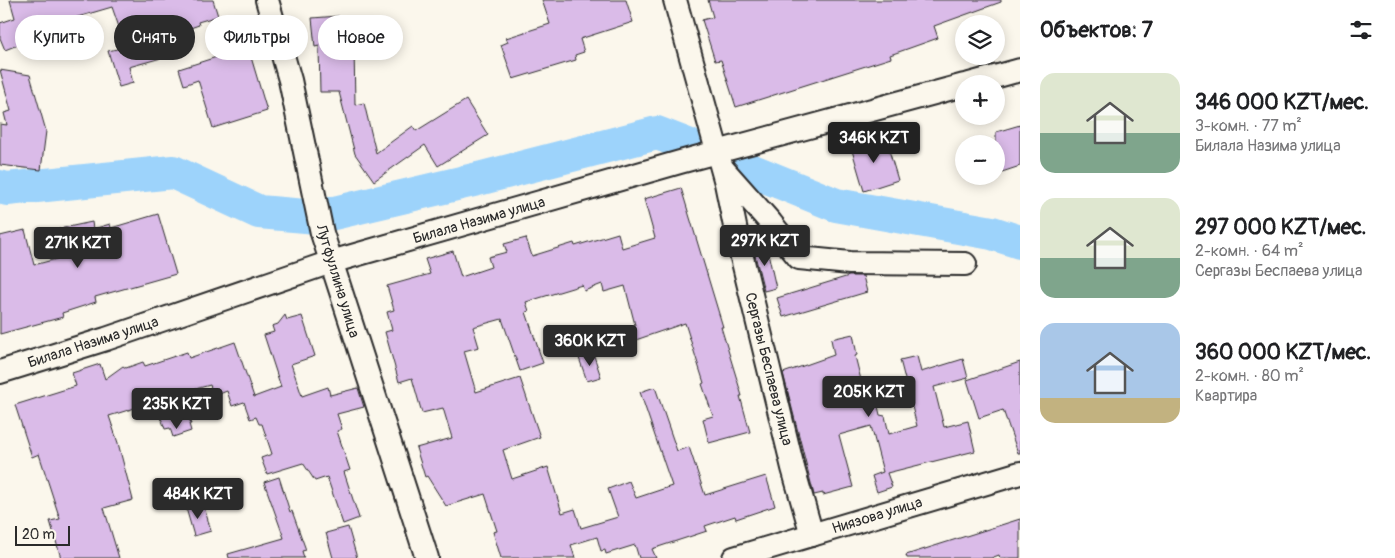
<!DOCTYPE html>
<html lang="ru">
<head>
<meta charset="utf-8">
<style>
  :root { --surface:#fff; --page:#f6f6f6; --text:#202124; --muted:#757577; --accent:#2b2b2b }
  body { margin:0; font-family:Pangolin,sans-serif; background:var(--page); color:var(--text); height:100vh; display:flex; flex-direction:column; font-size:19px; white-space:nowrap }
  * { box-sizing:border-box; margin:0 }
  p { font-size:16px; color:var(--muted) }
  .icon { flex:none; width:28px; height:28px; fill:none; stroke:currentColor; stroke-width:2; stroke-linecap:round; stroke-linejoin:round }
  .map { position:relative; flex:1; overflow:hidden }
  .panel { display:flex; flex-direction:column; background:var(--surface); width:375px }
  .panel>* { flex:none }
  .hud { position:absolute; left:15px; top:15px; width:475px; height:45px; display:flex; gap:10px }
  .tools { position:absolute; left:955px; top:15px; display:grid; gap:10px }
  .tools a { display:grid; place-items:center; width:50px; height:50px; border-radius:50%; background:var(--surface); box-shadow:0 2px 12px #0003; font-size:25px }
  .scale { position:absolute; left:15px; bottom:12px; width:55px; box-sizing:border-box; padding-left:5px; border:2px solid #2b2b2b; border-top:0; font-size:14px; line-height:18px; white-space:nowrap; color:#2b2b2b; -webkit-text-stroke:4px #fbf7ec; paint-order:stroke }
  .price { position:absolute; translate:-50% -42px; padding:0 11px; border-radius:5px; background:var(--accent); color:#fff; font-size:16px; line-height:32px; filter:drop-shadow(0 1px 2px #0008) }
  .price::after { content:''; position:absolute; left:50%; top:30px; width:15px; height:11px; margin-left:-8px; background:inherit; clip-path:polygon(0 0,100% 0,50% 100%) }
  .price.on { background:#222; color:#fff }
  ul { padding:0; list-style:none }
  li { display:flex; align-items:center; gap:15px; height:125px; padding:0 20px }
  li span { display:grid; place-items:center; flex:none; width:140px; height:100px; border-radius:15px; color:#555 }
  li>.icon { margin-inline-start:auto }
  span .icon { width:60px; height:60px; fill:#fffc; stroke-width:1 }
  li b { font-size:21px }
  h2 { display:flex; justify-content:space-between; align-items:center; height:60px; padding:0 20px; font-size:21px }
  .pill { padding:0 18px; border-radius:22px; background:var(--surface); box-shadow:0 2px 12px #0003; font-size:18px; line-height:45px }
  .pill.on { background:var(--accent); color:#fff }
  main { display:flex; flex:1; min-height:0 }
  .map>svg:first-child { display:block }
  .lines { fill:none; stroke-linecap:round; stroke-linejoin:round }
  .river { stroke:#9dd3fb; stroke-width:34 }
  .building { fill:#dabbe8; stroke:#2b2b2b }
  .minor-casing { stroke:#2b2b2b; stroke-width:26 }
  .minor { stroke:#fbf7ec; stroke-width:22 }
  .labels { text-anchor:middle; stroke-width:4; stroke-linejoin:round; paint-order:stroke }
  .street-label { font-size:15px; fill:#2b2b2b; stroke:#fbf7ec }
</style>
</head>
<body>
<main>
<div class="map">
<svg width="1020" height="558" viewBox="0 0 1020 558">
  <rect width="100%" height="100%" fill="#fbf7ec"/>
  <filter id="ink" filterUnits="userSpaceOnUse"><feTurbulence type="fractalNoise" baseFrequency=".02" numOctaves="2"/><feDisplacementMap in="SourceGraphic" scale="10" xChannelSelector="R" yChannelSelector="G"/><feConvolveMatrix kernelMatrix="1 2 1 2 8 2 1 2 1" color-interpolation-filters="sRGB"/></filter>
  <g filter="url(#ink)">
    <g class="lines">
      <!-- river -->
      <g class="river">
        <polyline points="733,163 836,205 992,233 1020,242"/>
        <polyline points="0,187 7,189 173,172 259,212 317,217 482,178 657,133 688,145"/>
      </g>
    </g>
    <!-- building -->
    <g class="building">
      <polygon points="10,0 213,0 218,16 198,22 199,25 173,34 179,53 129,67 133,83 119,87 108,51 126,47 112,7 64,21 67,30 45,36 45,34 5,50 0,38 0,23 15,18"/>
      <polygon points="542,0 626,0 633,22 580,39 584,52 575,55 576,60 513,79 501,45 508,42 506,38 550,24"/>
      <polygon points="708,0 1001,0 1001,2 934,26 938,38 890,55 891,58 736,107 721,60 715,61 702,20 713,17"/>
      <polygon points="339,16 341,47 354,47 355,105 364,103 376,153 413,126 416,131 466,100 488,135 438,166 425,145 374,181 355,154 339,92 320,92 319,46 315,47 312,18"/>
      <polygon points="248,47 267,111 213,128 198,80 184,85 179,69"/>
      <polygon points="0,70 30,75 46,131 41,170 0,165 0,124 7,125 4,113 11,111"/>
      <polygon points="1020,125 1020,166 996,174 996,132"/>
      <polygon points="885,137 898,180 864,191 851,147"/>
      <polygon points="681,188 723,327 721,327 742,396 740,396 750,432 709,443 703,419 713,416 702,384 704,383 685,323 630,342 625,328 635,325 625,286 604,292 602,284 584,291 582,285 526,302 529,311 526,312 543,363 520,371 502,319 473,327 479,347 464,351 476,392 520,378 540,437 503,450 512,479 548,467 562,513 575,509 581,528 618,517 608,489 629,481 636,498 672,486 640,392 655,387 677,451 689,447 705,495 766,476 775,506 736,519 735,516 705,526 707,531 652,549 656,558 639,558 635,545 606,554 605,550 601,551 597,537 571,545 575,558 501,558 493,532 497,531 485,494 446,506 427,476 425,477 416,448 452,438 443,408 422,413 412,378 399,382 385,332 392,330 387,312 394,310 387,286 430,274 425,259 453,251 461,277 491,267 488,257 507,252 504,244 526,238 532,256 574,243 575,246 618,233 622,248 655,238 644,199"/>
      <polygon points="158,214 176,274 95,297 96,302 62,313 63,317 0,334 0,236 25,230 34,265 60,258 54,230 92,222 93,229 110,224 111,228"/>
      <polygon points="766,244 776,288 764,291 753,247"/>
      <polygon points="849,276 863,276 867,292 783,317 777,298"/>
      <polygon points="285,315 287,320 302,316 315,356 291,364 302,396 328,387 330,395 358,388 364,407 337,414 342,429 337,431 350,470 344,472 359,518 343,524 327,477 315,481 303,463 267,474 261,458 272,454 262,424 259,424 256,417 250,419 244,402 232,406 227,391 214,396 210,385 181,393 191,424 189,424 191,431 173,437 170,428 165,429 156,404 136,411 135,408 109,416 118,443 133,500 104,508 119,558 61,558 50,521 60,519 39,454 32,457 15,405 76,386 72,373 100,364 105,379 123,366 126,368 143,362 145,366 187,352 189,358 235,342 254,397 281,387 264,335 274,332 272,326 278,324"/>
      <polygon points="853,334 857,355 855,356 864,392 874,389 880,415 885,416 889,434 917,426 900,360 917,356 921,372 963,359 968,378 934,387 944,427 968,421 975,451 887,473 892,487 877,492 872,476 883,472 871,426 839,435 853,487 823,495 823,493 814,495 783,373 834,355 831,339"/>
      <polygon points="593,353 601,377 587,381 579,358"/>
      <polygon points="1020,362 1020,453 1018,453 1003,410 979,418 967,380"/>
      <polygon points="279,477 290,512 292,511 306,550 302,551 304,558 229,558 228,554 284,538 264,482"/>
      <polygon points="203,503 211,531 194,536 186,508"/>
      <polygon points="1020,519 1020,558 1000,558 999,555 991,558 907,558 906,555"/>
      <polygon points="348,527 357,558 333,558 326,533"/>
    </g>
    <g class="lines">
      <!-- minor casing -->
      <g class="minor-casing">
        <g id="minor">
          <polyline points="267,0 290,80 322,233 427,558"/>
          <polyline points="675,0 726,183 738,241 793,468 812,535"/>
          <polyline points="969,84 1020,70"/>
          <polyline points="724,170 771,223 799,258 850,263 965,264"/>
          <polyline points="0,372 106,339 331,262 680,162 964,85"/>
          <polyline points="734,558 1020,473"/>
        </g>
      </g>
      <!-- minor -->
      <use href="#minor" class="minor"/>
    </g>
  </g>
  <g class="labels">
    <!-- street labels -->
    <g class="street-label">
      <text transform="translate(479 220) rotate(-16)" y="5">Билала Назима улица</text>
      <text transform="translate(338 281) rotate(73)" y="5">Лутфуллина улица</text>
      <text transform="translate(93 342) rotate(-18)" y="5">Билала Назима улица</text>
      <text transform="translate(769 369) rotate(76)" y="5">Сергазы Беспаева улица</text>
      <text transform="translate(877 515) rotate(-17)" y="5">Ниязова улица</text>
    </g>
  </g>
</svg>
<div class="tools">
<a><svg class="icon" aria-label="layers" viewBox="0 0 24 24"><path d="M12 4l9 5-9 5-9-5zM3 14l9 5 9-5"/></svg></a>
<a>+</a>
<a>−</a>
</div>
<div class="scale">20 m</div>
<b class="price on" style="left:874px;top:164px">346K KZT</b>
<b class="price" style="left:765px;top:267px">297K KZT</b>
<b class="price" style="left:78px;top:269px">271K KZT</b>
<b class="price" style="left:590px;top:367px">360K KZT</b>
<b class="price" style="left:869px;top:418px">205K KZT</b>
<b class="price" style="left:177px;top:430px">235K KZT</b>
<b class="price" style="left:198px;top:520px">484K KZT</b>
<div class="hud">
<a class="pill">Купить</a>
<a class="pill on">Снять</a>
<a class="pill">Фильтры</a>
<a class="pill">Новое</a>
</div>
</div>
<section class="panel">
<h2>Объектов: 7<svg class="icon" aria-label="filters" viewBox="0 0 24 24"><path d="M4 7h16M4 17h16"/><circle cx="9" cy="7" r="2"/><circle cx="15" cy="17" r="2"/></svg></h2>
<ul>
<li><span style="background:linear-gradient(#dfe7d0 60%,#7fa58c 0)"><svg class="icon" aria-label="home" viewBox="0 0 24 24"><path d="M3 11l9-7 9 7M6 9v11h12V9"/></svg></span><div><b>346 000 KZT/мес.</b><p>3-комн. · 77 m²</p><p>Билала Назима улица</p></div></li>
<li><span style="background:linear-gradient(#dfe7d0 60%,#7fa58c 0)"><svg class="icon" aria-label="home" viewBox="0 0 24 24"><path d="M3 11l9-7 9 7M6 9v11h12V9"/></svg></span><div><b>297 000 KZT/мес.</b><p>2-комн. · 64 m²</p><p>Сергазы Беспаева улица</p></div></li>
<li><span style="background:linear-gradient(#a9c7e8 75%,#c2b280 0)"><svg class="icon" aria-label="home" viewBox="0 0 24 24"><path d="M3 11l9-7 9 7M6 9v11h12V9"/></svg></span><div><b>360 000 KZT/мес.</b><p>2-комн. · 80 m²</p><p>Квартира</p></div></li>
</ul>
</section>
</main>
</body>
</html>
